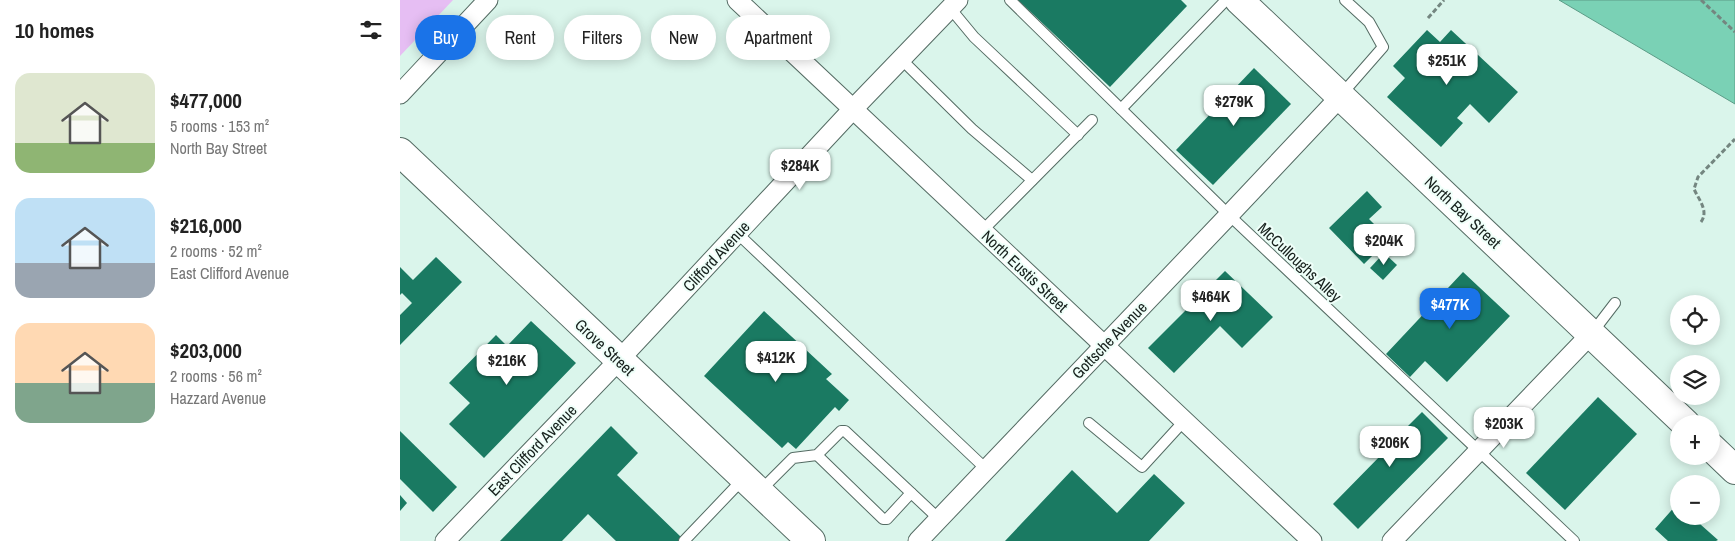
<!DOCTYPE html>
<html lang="en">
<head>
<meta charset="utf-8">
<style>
  :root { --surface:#fff; --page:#f2f2f2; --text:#222; --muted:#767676; --accent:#1a73e8 }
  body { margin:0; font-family:"Archivo Narrow",sans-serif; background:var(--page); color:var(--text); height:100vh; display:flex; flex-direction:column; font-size:19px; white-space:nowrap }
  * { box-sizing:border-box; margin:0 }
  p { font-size:16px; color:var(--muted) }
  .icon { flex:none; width:28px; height:28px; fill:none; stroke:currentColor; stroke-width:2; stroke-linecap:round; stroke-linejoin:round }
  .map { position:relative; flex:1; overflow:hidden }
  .sheet { display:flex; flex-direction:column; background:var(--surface); width:400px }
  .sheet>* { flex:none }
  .hud { position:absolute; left:15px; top:15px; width:475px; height:45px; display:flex; gap:10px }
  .fabs { position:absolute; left:1270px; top:295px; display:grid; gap:10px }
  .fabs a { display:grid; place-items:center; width:50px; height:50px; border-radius:50%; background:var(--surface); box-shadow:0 2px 12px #0003; font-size:25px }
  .price { position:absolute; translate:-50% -42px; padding:0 11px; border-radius:10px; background:#fff; color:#222; font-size:16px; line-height:32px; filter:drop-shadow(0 1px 2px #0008) }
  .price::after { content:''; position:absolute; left:50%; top:30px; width:15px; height:11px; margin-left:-8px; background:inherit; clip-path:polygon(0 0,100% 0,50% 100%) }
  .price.current { background:var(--accent); color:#fff }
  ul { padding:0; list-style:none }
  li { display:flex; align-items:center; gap:15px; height:125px; padding:0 15px }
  li span { display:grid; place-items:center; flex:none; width:140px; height:100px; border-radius:15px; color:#555 }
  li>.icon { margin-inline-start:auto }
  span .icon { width:60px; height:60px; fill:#fffc; stroke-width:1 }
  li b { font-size:21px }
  h2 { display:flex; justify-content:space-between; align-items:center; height:60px; padding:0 15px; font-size:21px }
  .chip { padding:0 18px; border-radius:22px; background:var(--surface); box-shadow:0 2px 12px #0003; font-size:18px; line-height:45px }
  .chip.current { background:var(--accent); color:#fff }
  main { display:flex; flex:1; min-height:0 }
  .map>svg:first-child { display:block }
  .green { fill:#e6bef3 }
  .water { fill:#7ad1b5; stroke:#5c9c87 }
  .building { fill:#1a7a62 }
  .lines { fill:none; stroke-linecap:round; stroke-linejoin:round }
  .lane-casing { stroke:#546b63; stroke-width:12 }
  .street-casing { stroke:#546b63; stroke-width:21 }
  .primary-casing { stroke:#546b63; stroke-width:30 }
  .path { stroke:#748680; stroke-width:3; stroke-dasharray:5 2.5; stroke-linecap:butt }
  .lane { stroke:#fff; stroke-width:10 }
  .street { stroke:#fff; stroke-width:19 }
  .primary { stroke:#fff; stroke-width:28 }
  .labels { text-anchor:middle; stroke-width:4; stroke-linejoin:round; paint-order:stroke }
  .street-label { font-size:16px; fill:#16201c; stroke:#effff9 }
</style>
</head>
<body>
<main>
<section class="sheet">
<h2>10 homes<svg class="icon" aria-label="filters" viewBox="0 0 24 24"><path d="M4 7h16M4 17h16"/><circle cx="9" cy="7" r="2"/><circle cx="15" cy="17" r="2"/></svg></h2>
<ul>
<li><span style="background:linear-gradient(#dfe7d0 70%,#8fb573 0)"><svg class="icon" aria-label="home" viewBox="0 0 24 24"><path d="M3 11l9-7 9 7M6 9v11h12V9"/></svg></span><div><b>$477,000</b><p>5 rooms · 153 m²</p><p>North Bay Street</p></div></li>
<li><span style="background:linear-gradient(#bfe0f5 65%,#9aa5b1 0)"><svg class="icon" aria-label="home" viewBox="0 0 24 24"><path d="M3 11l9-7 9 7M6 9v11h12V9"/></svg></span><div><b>$216,000</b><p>2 rooms · 52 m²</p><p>East Clifford Avenue</p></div></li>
<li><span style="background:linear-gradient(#ffd9b3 60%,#7fa58c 0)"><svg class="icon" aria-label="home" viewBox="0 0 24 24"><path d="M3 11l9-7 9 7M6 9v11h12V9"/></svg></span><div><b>$203,000</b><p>2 rooms · 56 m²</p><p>Hazzard Avenue</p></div></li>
</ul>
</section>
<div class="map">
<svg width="1335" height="541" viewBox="0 0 1335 541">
  <rect width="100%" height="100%" fill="#daf5eb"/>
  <!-- green -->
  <polygon class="green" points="0,0 53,0 0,56"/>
  <!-- water -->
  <polygon class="water" points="1159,0 1335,0 1335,104"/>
  <!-- building -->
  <g class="building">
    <polygon points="618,0 781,0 787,6 710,87"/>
    <polygon points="1027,30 1040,42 1051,30 1118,92 1089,123 1070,104 1057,118 1063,123 1041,147 987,97 1005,78 993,66"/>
    <polygon points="854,68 891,104 813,185 776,150"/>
    <polygon points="967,191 982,207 969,219 989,239 964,264 929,228"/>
    <polygon points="984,253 997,265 983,280 970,268"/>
    <polygon points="36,257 62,282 0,345 0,315 12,303 2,293 0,295 0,267 13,280"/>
    <polygon points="825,271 873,317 842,348 820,326 774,373 748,348"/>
    <polygon points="1063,272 1110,316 1047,382 1025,361 1010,377 986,354"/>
    <polygon points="364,311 432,374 426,379 449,400 439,411 435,407 396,449 388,442 382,448 304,376"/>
    <polygon points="131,321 176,363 84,458 49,424 70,403 49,383 96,335 107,346"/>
    <polygon points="1198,397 1237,434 1165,510 1126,473"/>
    <polygon points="1022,412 1048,438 958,529 933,504 984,452 972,441 987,426 998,436"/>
    <polygon points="211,426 238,453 217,475 281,537 278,541 216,541 188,514 162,541 100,541"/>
    <polygon points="0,431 57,487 33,512 0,479"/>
    <polygon points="672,470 717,513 754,474 785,503 749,541 605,541"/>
    <polygon points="0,495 7,503 0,511"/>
    <polygon points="1277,504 1279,505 1279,516 1291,516 1318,540 1316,541 1268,541 1255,529"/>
  </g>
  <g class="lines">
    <!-- lane casing -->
    <g class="lane-casing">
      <g id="lane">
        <polyline points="610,0 829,215 1174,541"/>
        <polyline points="550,8 574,37 678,135"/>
        <polyline points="501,59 572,129 632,180"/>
        <polyline points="941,95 983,47 969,22 945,0"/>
        <polyline points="721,109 826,0"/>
        <polyline points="582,231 692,120"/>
        <polyline points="337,233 586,469"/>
        <polyline points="1192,333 1215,303"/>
        <polyline points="689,423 742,467 784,421"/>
        <polyline points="417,455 483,519 487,519 511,493"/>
        <polyline points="359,492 393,458 417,455 441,431 445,431 539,519"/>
        <polyline points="284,541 344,478"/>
      </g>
    </g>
    <!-- street casing -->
    <g class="street-casing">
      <g id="street">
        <polyline points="337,0 912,541"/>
        <polyline points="0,94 88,0"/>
        <polyline points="45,541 219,360 453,109 558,0"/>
        <polyline points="518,541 829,215 941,96"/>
        <polyline points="992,541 1191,334"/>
      </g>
    </g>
    <!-- primary casing -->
    <g class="primary-casing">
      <g id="primary">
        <polyline points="839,0 1286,424"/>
        <polyline points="0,152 411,541"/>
        <polyline points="1311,447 1335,470"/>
      </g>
    </g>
    <!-- path -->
    <g class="path">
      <polyline points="1301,0 1335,32"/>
      <polyline points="1028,18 1044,0"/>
      <path d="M1301,222c8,-11 -2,-22 -7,-33l4,-12 37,-38"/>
    </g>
    <!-- lane -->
    <use href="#lane" class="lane"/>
    <!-- street -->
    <use href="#street" class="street"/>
    <!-- primary -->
    <use href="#primary" class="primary"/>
  </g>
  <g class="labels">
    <!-- street labels -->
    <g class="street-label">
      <text transform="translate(1063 212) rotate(43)" y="6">North Bay Street</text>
      <text transform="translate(316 256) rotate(-47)" y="6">Clifford Avenue</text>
      <text transform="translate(900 262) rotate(43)" y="6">McCulloughs Alley</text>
      <text transform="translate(625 271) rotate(43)" y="6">North Eustis Street</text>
      <text transform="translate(709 340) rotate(-46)" y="6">Gottsche Avenue</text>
      <text transform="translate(205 347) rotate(43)" y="6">Grove Street</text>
      <text transform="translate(132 450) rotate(-46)" y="6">East Clifford Avenue</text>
    </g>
  </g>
</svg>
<div class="fabs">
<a><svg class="icon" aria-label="locate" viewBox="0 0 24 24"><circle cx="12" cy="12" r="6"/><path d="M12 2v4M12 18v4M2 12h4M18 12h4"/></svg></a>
<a><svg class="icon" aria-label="layers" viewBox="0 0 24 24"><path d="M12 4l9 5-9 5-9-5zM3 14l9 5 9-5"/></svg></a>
<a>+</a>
<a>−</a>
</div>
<b class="price" style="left:1047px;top:86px">$251K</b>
<b class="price" style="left:834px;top:127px">$279K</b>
<b class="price" style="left:400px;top:191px">$284K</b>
<b class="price" style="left:984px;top:266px">$204K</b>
<b class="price" style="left:811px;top:322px">$464K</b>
<b class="price current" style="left:1050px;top:330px">$477K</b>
<b class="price" style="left:376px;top:383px">$412K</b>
<b class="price" style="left:107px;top:386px">$216K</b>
<b class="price" style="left:1104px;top:449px">$203K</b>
<b class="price" style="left:990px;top:468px">$206K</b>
<div class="hud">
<a class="chip current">Buy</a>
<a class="chip">Rent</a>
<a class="chip">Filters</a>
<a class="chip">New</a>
<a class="chip">Apartment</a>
</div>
</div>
</main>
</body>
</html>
